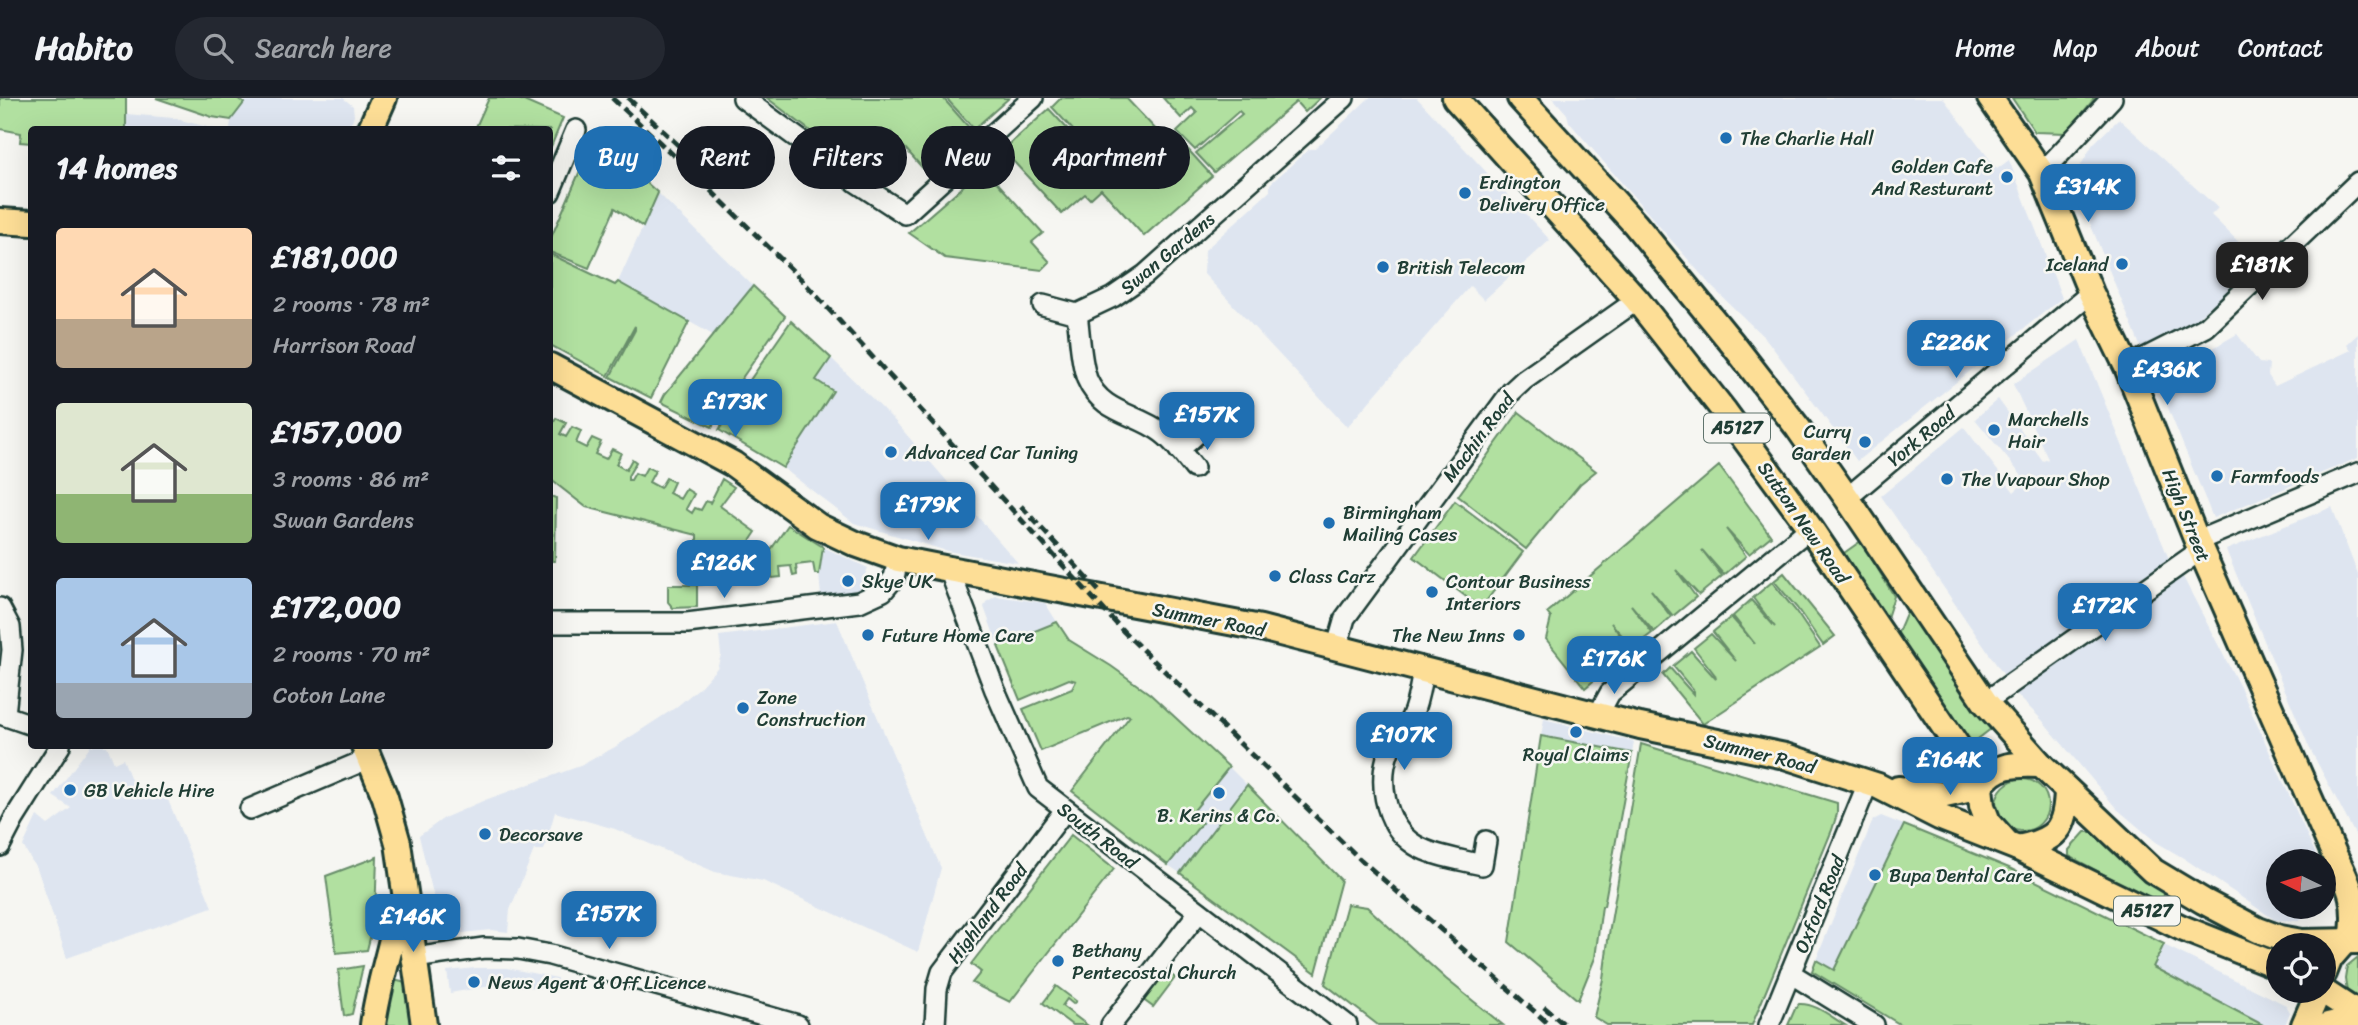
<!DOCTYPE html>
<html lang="en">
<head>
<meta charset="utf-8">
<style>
  :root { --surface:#171b24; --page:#242831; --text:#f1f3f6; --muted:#9ea1a6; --line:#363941; --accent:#1f6fb2 }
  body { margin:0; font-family:Sriracha,sans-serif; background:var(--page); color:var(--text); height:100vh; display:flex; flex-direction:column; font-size:26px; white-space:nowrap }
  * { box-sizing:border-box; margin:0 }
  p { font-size:23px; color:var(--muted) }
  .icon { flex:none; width:38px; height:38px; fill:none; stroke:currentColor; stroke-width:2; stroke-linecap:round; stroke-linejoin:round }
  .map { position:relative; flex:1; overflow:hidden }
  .details { position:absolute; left:28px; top:28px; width:525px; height:623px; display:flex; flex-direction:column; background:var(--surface); border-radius:7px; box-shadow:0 7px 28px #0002 }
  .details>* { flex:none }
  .banner { position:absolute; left:574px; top:28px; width:665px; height:63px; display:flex; gap:14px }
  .needle { width:46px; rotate:275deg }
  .tools { position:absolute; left:2266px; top:751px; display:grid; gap:14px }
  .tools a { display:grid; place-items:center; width:70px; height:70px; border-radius:50%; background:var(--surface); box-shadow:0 7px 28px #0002; font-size:35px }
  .price { position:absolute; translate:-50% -60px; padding:0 16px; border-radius:14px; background:var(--accent); color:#fff; font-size:23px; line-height:46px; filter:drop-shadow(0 2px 4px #0008) }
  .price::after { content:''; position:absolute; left:50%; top:42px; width:21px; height:16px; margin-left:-10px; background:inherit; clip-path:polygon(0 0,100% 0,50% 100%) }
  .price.on { background:#222; color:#fff }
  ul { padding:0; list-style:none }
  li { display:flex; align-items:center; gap:21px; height:175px; padding:0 28px }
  li span { display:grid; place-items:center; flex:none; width:196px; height:140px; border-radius:7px; color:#555 }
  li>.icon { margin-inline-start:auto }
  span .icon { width:84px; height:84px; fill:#fffc; stroke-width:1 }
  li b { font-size:30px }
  h2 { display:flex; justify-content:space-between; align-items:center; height:84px; padding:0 28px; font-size:30px }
  .chip { padding:0 24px; border-radius:32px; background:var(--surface); box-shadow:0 7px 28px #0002; font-size:24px; line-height:63px }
  .chip.on { background:var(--accent); color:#fff }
  header { display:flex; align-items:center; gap:42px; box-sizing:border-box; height:98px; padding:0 35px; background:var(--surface); border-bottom:2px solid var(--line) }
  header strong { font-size:33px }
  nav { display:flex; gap:38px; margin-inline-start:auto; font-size:24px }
  .search { width:490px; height:63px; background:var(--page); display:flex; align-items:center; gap:18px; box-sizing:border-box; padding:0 24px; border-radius:38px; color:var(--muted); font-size:26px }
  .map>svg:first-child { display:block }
  .built { fill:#dee5f0 }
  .green { fill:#b1e0a0; stroke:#688e6a; stroke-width:2 }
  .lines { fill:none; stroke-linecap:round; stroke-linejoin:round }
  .minor-casing { stroke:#1f3d34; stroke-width:24 }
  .major-casing { stroke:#1f3d34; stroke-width:30 }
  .minor { stroke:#f6f6f2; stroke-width:19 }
  .major { stroke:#fdde96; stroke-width:24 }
  .rail { stroke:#1f3d34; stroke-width:5; stroke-dasharray:10 5; stroke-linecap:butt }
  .poi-dot { fill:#1f6fb2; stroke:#f6f6f2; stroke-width:2.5 }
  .labels { text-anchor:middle; stroke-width:5; stroke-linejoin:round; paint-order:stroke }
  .shield { fill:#f6f6f2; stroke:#60746d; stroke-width:2 }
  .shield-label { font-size:18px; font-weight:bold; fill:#1f3d34 }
  .poi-label { font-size:19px; fill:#1f3d34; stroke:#f6f6f2; text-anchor:start }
  .street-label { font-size:19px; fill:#1f3d34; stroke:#f6f6f2 }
</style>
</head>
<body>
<header>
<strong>Habito</strong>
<div class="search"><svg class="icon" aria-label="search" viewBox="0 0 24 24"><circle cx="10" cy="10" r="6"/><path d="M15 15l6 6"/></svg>Search here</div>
<nav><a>Home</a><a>Map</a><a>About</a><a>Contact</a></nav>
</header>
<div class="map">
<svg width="2358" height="927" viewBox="0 0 2358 927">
  <rect width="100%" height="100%" fill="#f6f6f2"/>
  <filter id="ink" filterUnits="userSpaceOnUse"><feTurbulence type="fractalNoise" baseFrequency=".0143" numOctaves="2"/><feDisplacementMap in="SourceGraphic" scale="14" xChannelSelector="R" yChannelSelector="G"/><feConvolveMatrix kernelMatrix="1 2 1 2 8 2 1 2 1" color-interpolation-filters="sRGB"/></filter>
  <g filter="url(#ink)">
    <!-- built -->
    <g class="built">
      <polygon points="248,0 343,0 353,8 354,18 348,31 230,32 231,22"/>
      <polygon points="1369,0 1417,0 1550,142 1484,202 1470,188 1347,329 1204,176 1205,152 1270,93 1270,86 1309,51 1315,51"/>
      <polygon points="1553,0 1943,0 1997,71 2009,62 2062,200 1857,363 1767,242 1712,189 1569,24 1567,16"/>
      <polygon points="126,16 173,20 215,31 126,32"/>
      <polygon points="2119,21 2218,110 2211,117 2259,164 2187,229 2141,250 2076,91 2081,67 2093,46"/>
      <polygon points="658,95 753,188 713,237 618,184"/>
      <polygon points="2237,236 2259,265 2269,266 2268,277 2275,288 2351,252 2347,246 2358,236 2358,360 2213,420 2157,283"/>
      <polygon points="2079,242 2169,461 2182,477 2241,591 2317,759 2316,763 2278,763 2278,808 2313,809 2305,819 2297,823 2275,822 2185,761 2156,744 2117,711 2042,622 2018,598 1881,398 1964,329 2014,394 2026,383 1975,321 1998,301 2043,363 2048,361 2013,286"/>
      <polygon points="831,260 893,321 1018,465 947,453 854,425 783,370 833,294 816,282"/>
      <polygon points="2332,409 2358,477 2358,742 2309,649 2226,452"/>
      <polygon points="823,449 868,470 858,492 821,498 819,476"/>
      <polygon points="996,498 1045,505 1057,524 998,548 984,509 986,504"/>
      <polygon points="837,523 941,770 918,854 763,783 715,774 615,731 555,714 544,752 534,752 510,812 508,834 491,832 443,837 419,738 444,720 485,702 580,668 615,649 675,610 699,590 717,570 721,557 719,538"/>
      <polygon points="1544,621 1634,644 1632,655 1541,638"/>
      <polygon points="90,648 107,648 114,665 123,661 138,700 164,692 212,809 67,860 38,773 23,748 37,718 48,727 71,710 53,698"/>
      <polygon points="1229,669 1247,687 1180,775 1168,767 1201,725 1191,716"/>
      <polygon points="1881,718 1904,727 1834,872 1816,862 1873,722"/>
      <polygon points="2164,847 2286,907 2290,914 2285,927 2263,927 2152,869"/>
      <polygon points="476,870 507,870 557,880 555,892 502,886 450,895 447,873"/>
    </g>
    <!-- green -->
    <g class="green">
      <polygon points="0,0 126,0 126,31 32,32 31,45 20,44 21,35 0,31"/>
      <polygon points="156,0 237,0 244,5 231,22 212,19"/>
      <polygon points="489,0 517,0 563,20 550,51 550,32 475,31"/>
      <polygon points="767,0 943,0 972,33 926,74 891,34 862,72"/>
      <polygon points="946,0 1009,0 974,31"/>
      <polygon points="1061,0 1126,0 1160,36 1127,68 1132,74 1174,36 1212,78 1144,138 1101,91 1090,101 1085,96 1062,116 1003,52 1049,11 1112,79 1115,78 1052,9"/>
      <polygon points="1163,0 1320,0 1305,14 1296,4 1214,74 1196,55 1242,16 1239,13 1195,52 1177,34 1197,15 1192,10 1181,20"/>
      <polygon points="2012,0 2095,0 2066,35 2035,34"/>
      <polygon points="595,38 658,95 643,129 615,110 589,170 550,154 550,142"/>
      <polygon points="984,70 1043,135 1032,144 1050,164 1042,172 945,160 909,135"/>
      <polygon points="550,156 615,187 618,184 689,224 651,300 610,279 635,232 635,228 608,278 550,247"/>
      <polygon points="753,188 785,218 733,293 712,329 661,304 665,296"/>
      <polygon points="791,223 831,260 816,282 833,293 783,370 719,332 743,292"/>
      <polygon points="1519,314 1596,373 1580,386 1526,451 1458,398"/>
      <polygon points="556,320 566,325 560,336 566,339 572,329 581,333 576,345 586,350 592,340 601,344 595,356 606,361 612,351 621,355 616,366 626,372 632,361 636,364 628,378 628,382 631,382 635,375 642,378 647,369 655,373 649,384 660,390 666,380 674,384 669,395 680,401 686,391 694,396 686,411 692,415 695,410 701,412 706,403 710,405 722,381 734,389 720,408 756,434 746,449 721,445 716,455 727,458 731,483 697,487 697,509 673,510 668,504 668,487 697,487 697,437 586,409 550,381 550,332"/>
      <polygon points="1719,368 1771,438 1749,456 1726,431 1746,458 1724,477 1702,452 1722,478 1699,497 1676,472 1696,499 1673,518 1651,492 1671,519 1654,534 1631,507 1652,535 1633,550 1611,525 1631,552 1614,566 1591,540 1611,568 1585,590 1546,541 1551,520 1547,515"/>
      <polygon points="550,398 556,400 555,463 552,463 552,453 550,453"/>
      <polygon points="1455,403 1523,454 1481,510 1414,459"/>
      <polygon points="788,427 823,449 819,476 815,476 813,465 796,467 797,477 793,478 791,468 780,469 781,479 772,480 771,473 763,473 761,458 772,450"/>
      <polygon points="1861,443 1894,498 1886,523 1844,455"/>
      <polygon points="1784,475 1835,538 1823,547 1797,510 1774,483"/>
      <polygon points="1772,484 1795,512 1820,549 1703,626 1663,577 1670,570 1694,597 1694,593 1673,568 1691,553 1716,581 1715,577 1694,550 1711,536 1736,563 1713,534 1731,519 1755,546 1733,518 1751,502 1775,529 1753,500"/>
      <polygon points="1907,513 1992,630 1970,647 1896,539"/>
      <polygon points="1057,524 1069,542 1111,568 1150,596 1229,669 1191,716 1202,725 1168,767 1072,693 1130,618 1127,617 1041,653 1023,611 1072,591 1076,583 1069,581 1020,602 998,548"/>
      <polygon points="1541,638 1632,655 1604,808 1602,808 1595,860 1578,902 1509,844"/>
      <polygon points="1641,646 1837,705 1837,716 1832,732 1752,927 1607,927 1594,919 1603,881 1608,842"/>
      <circle cx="2022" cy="707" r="26"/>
      <polygon points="1247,687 1341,782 1316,875 1180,775"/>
      <polygon points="1904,727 2009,770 2164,846 2153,869 2263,927 1901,927 1812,873 1816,862 1834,872"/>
      <polygon points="2085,734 2093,734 2165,795 2159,806 2069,758 2069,752"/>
      <polygon points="1071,737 1114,771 1010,904 972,885 981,874 971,866"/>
      <polygon points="377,759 375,820 367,852 336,855 326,778"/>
      <polygon points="1347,806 1367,809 1446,881 1503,927 1378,927 1325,886"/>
      <polygon points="2358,859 2358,902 2347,894 2345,881 2347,868"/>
      <polygon points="363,868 352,916 344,918 338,872"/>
      <polygon points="1161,868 1175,880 1153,909 1138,898"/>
      <polygon points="393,882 402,884 405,886 410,927 382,927"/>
      <polygon points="1056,888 1076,903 1073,906 1067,901 1062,908 1087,927 1072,927 1043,905"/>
      <path d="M1799,906c17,-1 32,13 46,21h-57l7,-16z"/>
    </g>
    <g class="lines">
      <!-- minor casing -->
      <g class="minor-casing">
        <g id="minor">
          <polyline points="743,0 853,81"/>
          <polyline points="2042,75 2112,0"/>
          <polyline points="856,84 905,116 1033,0"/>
          <polyline points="550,94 576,32"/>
          <polyline points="1043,207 1077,216 1113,199 1145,177 1344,0"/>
          <path d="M1077,216c3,20 3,46 10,65 14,34 49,34 74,53 13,9 23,24 33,36"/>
          <polyline points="2127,269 2206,229 2358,84"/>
          <polyline points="1179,352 1208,326"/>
          <polyline points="1847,400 2091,195"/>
          <polyline points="2197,443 2358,375"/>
          <polyline points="949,471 995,592 1038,690 1347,927"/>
          <polyline points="0,510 10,529 12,552 5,616"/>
          <polyline points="550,525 687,525 859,504 883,493 894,480 898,461"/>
          <polyline points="1337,548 1345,520 1511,294 1524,282 1637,202"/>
          <path d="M1423,573c-3,16 -5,32 -12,47 -5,9 -14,16 -19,26 -16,32 -9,81 23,101 17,11 48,15 67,20l4,-24"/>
          <polyline points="1985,604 2201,452"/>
          <polyline points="0,616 32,627"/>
          <polyline points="1598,617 1610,595 1810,430"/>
          <polyline points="250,711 370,660"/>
          <polyline points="0,748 14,721 60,648"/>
          <polyline points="414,860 484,850 518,851 550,857 798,927"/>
          <polyline points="1790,875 1874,927"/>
          <polyline points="935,927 937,891 942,874 1065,712"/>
          <polyline points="1111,927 1199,814"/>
          <polyline points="1769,927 1868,685"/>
        </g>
      </g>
      <!-- major casing -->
      <g class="major-casing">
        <g id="major">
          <polyline points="1455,0 1637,202 1725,314 1810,430 1970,667 1980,689 1982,708 1988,724 2005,743"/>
          <polyline points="1520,0 1635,126 1732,245 1798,330 1847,400 1985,604 2041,667 2153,773 2203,803 2258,832 2280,840 2302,844 2358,843"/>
          <path d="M1990,0l52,75 49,120 36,74 70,174 138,315c16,32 23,48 17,84"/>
          <polyline points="370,32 384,0"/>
          <polyline points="0,123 32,125"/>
          <polyline points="550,268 733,366 818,428 856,446 898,461 949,471 1261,530 1640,628 1785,658 1878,688 1939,719 2018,750 2182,830 2278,868"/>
          <polyline points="364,648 385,699 398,745 424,927"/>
          <path d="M1980,689c14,-24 36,-23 61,-22"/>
          <polyline points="1898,691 1945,697 1980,689"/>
          <path d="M2018,750c39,-8 48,-19 49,-58"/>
          <polyline points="2324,875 2330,860 2345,843"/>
          <polyline points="2321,892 2358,916"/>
          <path d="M373,927c5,-40 19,-78 26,-118"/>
          <polyline points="2304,927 2319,892"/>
          <polyline points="2328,927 2358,920"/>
        </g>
      </g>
      <!-- minor -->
      <use href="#minor" class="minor"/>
      <!-- major -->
      <use href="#major" class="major"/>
      <!-- rail -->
      <g class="rail">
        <polyline points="612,0 700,82 802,182 1124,534 1361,762 1550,927"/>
        <polyline points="628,0 694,62"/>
        <polyline points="1021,408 1099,493"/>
        <polyline points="1544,909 1565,927"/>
      </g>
    </g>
  </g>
  <!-- markers -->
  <g class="poi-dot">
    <circle cx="1726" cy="40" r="7"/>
    <circle cx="2007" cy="79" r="7"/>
    <circle cx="1465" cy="95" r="7"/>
    <circle cx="2122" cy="166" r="7"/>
    <circle cx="1383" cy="169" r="7"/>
    <circle cx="1994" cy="332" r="7"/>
    <circle cx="1865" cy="344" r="7"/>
    <circle cx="891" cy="354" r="7"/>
    <circle cx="2217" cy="378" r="7"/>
    <circle cx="1947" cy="381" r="7"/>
    <circle cx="1329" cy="425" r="7"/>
    <circle cx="1275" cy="478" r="7"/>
    <circle cx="848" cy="483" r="7"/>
    <circle cx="1432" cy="494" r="7"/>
    <circle cx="868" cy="537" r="7"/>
    <circle cx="1519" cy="537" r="7"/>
    <circle cx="743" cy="610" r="7"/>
    <circle cx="1576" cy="634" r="7"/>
    <circle cx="70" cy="692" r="7"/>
    <circle cx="1219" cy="695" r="7"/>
    <circle cx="485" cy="736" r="7"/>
    <circle cx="1875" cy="777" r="7"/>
    <circle cx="1058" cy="863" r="7"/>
    <circle cx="474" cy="884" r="7"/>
  </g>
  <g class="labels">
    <!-- shield labels -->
    <g class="shield">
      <rect x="1704" y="315.5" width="66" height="29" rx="5"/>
      <rect x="2114" y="798.5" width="66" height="29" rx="5"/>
    </g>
    <g class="shield-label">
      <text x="1737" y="336">A5127</text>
      <text x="2147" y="819">A5127</text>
    </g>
    <!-- poi labels -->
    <g class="poi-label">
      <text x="1740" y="47">The Charlie Hall</text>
      <text x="1993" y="75" text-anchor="end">Golden Cafe<tspan x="1993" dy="22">And Resturant</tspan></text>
      <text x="1479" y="91">Erdington<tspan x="1479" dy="22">Delivery Office</tspan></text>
      <text x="2108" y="173" text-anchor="end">Iceland</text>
      <text x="1397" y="176">British Telecom</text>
      <text x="2008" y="328">Marchells<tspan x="2008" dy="22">Hair</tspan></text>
      <text x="1851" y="340" text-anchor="end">Curry<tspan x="1851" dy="22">Garden</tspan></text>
      <text x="905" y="361">Advanced Car Tuning</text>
      <text x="2231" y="385">Farmfoods</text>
      <text x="1961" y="388">The Vvapour Shop</text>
      <text x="1343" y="421">Birmingham<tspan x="1343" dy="22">Mailing Cases</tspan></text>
      <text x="1289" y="485">Class Carz</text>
      <text x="862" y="490">Skye UK</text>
      <text x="1446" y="490">Contour Business<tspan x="1446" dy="22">Interiors</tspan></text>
      <text x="882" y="544">Future Home Care</text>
      <text x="1505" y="544" text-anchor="end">The New Inns</text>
      <text x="757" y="606">Zone<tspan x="757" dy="22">Construction</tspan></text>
      <text x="1576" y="663" text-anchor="middle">Royal Claims</text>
      <text x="84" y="699">GB Vehicle Hire</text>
      <text x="1219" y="724" text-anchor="middle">B. Kerins &amp; Co.</text>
      <text x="499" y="743">Decorsave</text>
      <text x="1889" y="784">Bupa Dental Care</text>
      <text x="1072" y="859">Bethany<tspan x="1072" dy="22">Pentecostal Church</tspan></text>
      <text x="488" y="891">News Agent &amp; Off Licence</text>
    </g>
    <!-- street labels -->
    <g class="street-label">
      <text transform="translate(1167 155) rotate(-40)" y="7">Swan Gardens</text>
      <text transform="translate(1921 338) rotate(-40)" y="7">York Road</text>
      <text transform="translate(1478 339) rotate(-53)" y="7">Machin Road</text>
      <text transform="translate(2187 417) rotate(68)" y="7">High Street</text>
      <text transform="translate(1804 424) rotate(55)" y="7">Sutton New Road</text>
      <text transform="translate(1209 521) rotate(11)" y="7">Summer Road</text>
      <text transform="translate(1760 655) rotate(14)" y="7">Summer Road</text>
      <text transform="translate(1098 737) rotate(38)" y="7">South Road</text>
      <text transform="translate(1819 806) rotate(-68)" y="7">Oxford Road</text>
      <text transform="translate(987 815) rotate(-53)" y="7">Highland Road</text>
    </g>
  </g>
</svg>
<div class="tools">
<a><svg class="needle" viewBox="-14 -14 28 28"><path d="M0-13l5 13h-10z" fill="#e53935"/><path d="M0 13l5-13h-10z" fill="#9ea1a6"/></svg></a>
<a><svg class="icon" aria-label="locate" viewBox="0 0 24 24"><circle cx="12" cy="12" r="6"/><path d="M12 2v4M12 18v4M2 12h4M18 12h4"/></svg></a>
</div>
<b class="price" style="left:2088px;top:126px">£314K</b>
<b class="price on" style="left:2262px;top:204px">£181K</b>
<b class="price" style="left:1956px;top:282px">£226K</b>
<b class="price" style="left:2167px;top:309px">£436K</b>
<b class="price" style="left:735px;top:341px">£173K</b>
<b class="price" style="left:1207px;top:354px">£157K</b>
<b class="price" style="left:928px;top:444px">£179K</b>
<b class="price" style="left:724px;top:502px">£126K</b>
<b class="price" style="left:2105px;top:545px">£172K</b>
<b class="price" style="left:1614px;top:598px">£176K</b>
<b class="price" style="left:1404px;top:674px">£107K</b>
<b class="price" style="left:1950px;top:699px">£164K</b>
<b class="price" style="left:609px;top:853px">£157K</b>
<b class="price" style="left:413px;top:856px">£146K</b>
<div class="banner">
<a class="chip on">Buy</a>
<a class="chip">Rent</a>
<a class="chip">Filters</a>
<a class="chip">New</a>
<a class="chip">Apartment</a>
</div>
<section class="details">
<h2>14 homes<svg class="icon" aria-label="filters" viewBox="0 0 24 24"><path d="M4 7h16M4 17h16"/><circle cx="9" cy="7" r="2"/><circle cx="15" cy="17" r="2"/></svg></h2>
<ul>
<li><span style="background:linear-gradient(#ffd9b3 65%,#b9a48a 0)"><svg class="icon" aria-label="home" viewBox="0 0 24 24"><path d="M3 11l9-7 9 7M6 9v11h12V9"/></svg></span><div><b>£181,000</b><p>2 rooms · 78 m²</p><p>Harrison Road</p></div></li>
<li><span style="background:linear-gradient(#dfe7d0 65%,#8fb573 0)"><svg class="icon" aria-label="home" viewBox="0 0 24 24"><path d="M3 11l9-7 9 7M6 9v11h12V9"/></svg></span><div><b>£157,000</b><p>3 rooms · 86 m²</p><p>Swan Gardens</p></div></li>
<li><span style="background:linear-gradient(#a9c7e8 75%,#9aa5b1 0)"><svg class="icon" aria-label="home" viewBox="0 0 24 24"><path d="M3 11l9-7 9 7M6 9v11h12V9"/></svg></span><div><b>£172,000</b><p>2 rooms · 70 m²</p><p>Coton Lane</p></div></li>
</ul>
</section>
</div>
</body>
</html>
